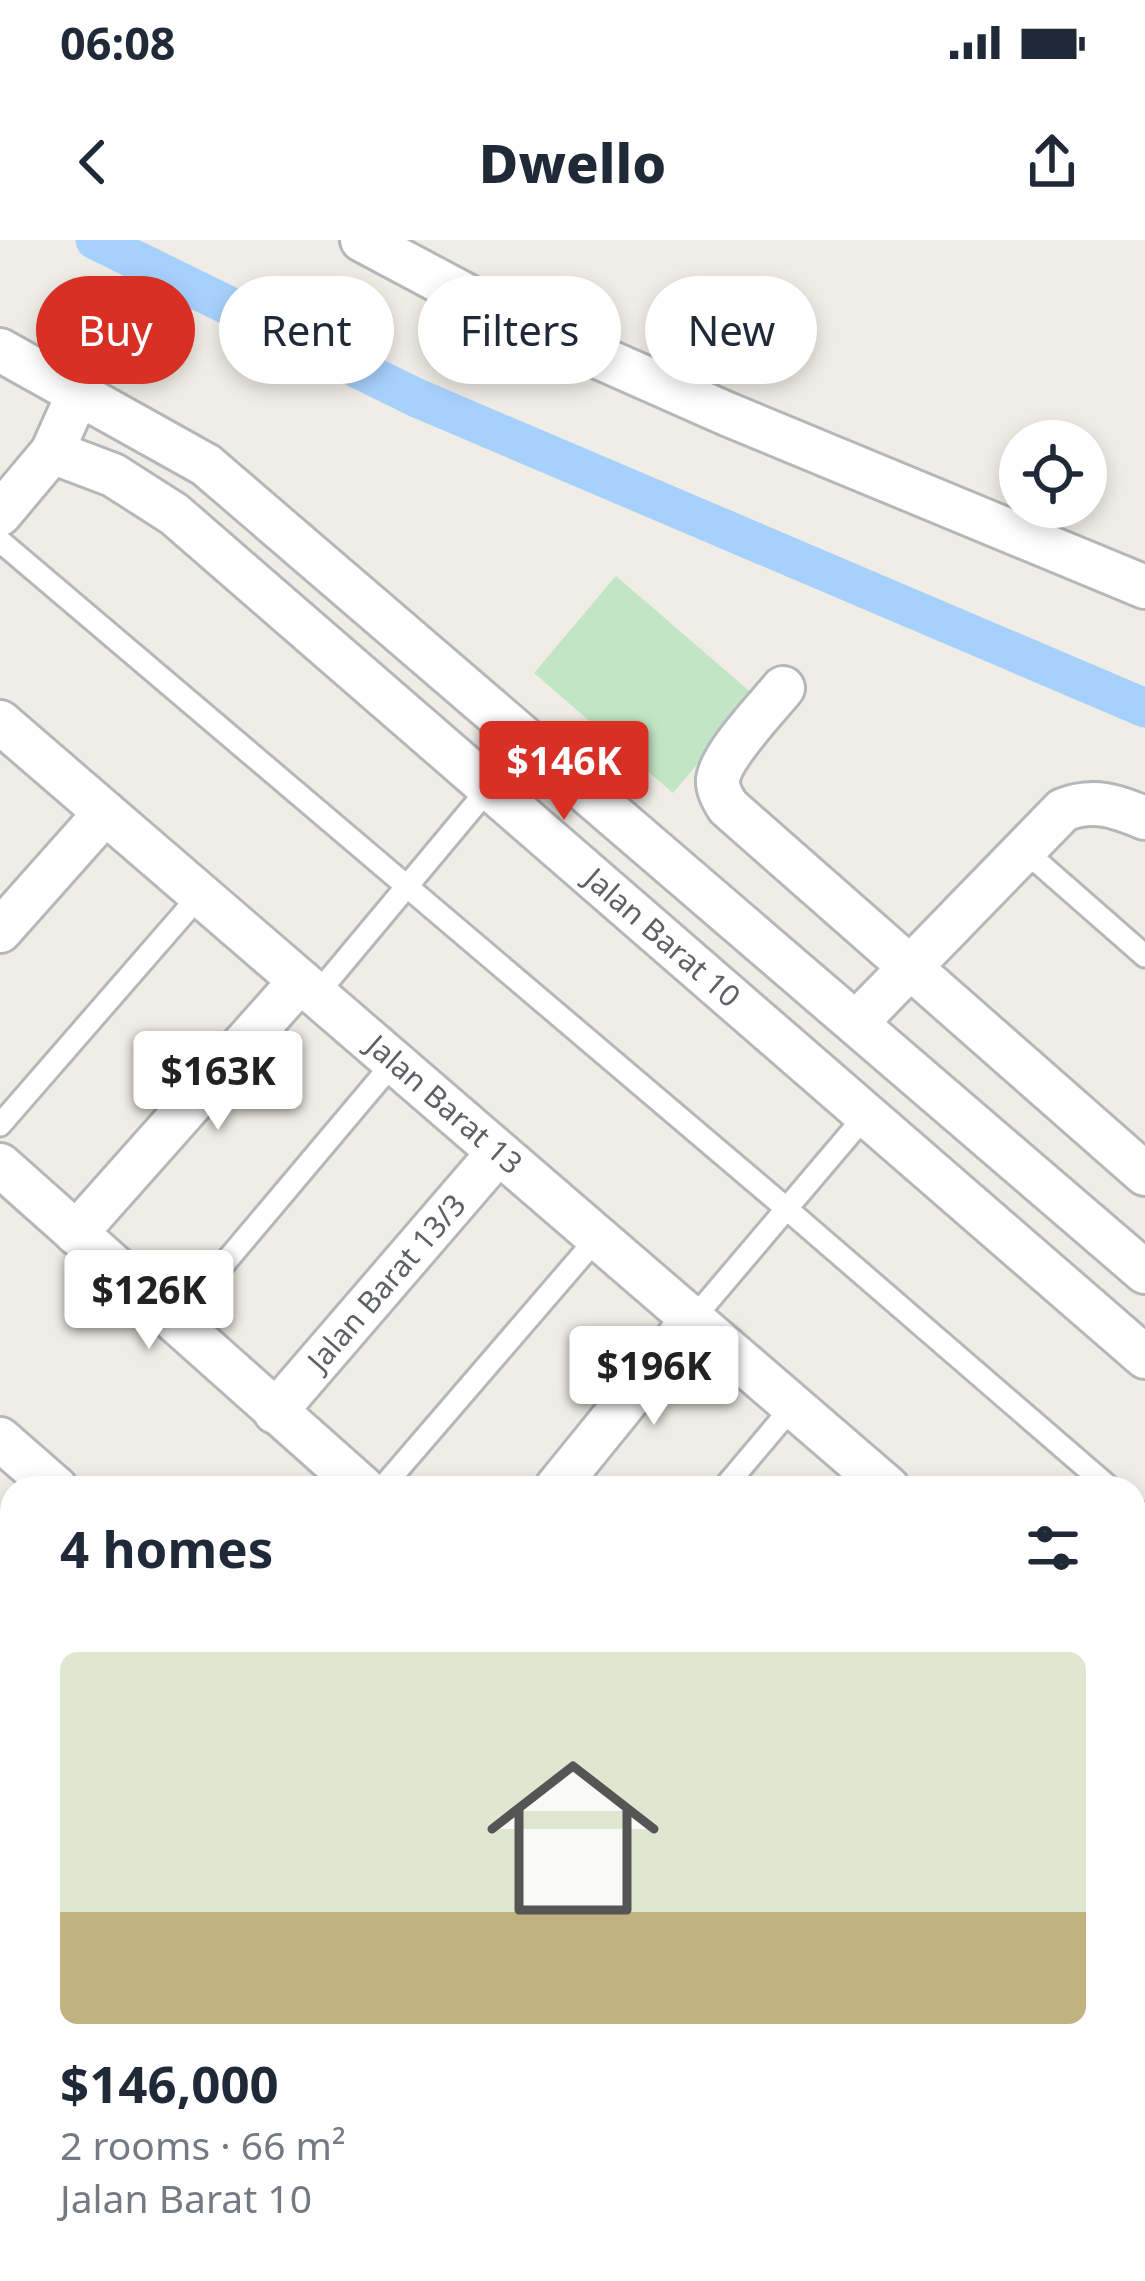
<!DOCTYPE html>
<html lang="en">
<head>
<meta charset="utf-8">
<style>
  :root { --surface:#fff; --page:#f6f6f7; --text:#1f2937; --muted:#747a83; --line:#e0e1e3; --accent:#d93025 }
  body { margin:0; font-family:"Noto Sans",sans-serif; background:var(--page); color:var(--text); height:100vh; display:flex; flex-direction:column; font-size:45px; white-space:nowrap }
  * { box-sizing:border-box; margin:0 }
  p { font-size:39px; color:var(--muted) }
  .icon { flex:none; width:66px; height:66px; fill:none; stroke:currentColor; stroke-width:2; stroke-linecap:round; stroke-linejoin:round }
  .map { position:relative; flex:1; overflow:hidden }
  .panel { position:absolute; left:0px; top:1236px; width:1146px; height:807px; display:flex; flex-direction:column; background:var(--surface); border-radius:36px 36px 0 0; box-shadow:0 6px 18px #0003 }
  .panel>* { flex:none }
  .guide { position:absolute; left:36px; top:36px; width:1074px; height:108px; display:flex; gap:24px }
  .controls { position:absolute; left:999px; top:180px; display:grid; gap:24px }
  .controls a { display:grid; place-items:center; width:108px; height:108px; border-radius:50%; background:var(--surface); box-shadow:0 6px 18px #0003; font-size:60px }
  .price { position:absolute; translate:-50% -102px; padding:0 27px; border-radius:12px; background:#fff; color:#222; font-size:39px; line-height:78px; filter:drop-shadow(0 3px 6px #0008) }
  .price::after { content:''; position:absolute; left:50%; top:72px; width:36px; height:27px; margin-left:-18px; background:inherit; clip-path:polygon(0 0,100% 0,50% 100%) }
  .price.selected { background:var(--accent); color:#fff }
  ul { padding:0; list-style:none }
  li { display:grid; align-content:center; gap:24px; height:636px; padding:0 60px }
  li+li { border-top:3px solid var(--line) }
  li span { display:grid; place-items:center; height:372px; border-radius:18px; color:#555 }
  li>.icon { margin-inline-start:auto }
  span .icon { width:216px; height:216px; fill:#fffc; stroke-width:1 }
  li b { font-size:51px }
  h2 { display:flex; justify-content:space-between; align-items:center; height:144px; padding:0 60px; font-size:51px }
  .tag { padding:0 42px; border-radius:54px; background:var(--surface); box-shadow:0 6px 18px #0003; font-size:42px; line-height:108px }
  .tag.selected { background:var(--accent); color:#fff }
  .status { display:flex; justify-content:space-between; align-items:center; height:84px; padding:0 60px; background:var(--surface); direction:ltr }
  .status svg { height:33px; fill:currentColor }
  header { display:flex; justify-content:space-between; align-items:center; height:156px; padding:0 60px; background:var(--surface); font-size:54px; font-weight:800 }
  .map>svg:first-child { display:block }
  .green { fill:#c2e6c5 }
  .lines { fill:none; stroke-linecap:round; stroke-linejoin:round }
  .canal { stroke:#a7d1fd; stroke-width:39 }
  .service-casing { stroke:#b5b7bb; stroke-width:27 }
  .minor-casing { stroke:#b5b7bb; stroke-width:48 }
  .service { stroke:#fff; stroke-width:21 }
  .minor { stroke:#fff; stroke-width:42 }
  .labels { text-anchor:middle; stroke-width:9; stroke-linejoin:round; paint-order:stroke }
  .street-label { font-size:30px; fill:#5d6065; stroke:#fff }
</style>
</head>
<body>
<div class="status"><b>06:08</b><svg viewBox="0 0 49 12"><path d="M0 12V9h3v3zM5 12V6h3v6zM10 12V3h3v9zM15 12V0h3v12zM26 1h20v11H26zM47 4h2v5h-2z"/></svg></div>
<header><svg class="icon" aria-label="back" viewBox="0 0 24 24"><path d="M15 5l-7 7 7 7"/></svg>Dwello<svg class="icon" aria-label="share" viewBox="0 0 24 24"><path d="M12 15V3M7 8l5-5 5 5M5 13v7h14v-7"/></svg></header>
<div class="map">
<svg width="1145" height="2041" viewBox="0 0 1145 2041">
  <rect width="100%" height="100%" fill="#efede5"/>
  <!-- green -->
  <polygon class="green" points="616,336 755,456 673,553 534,433"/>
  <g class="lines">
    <!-- canal -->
    <polyline class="canal" points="95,0 417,158 1145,468"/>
    <!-- service casing -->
    <g class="service-casing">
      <g id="service">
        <polyline points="0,301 787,969 1110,1248"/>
        <polyline points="1024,610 1145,716"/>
        <polyline points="317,754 489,548"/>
        <polyline points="0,885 200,655"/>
        <polyline points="693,1079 866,875"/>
        <polyline points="175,1082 394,822"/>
        <polyline points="382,1248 598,997"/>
        <polyline points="724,1248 793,1166"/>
        <polyline points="1134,1269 1145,1279"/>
        <polyline points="0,1687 12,1673"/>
        <polyline points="1134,1749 1145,1758"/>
        <polyline points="1035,2031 1047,2041"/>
        <polyline points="384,2041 393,2031"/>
      </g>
    </g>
    <!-- minor casing -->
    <g class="minor-casing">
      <g id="minor">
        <polyline points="362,0 501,74 727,174 1145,347"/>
        <polyline points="0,110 206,225 1145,1032"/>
        <polyline points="52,212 113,235 174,274 1145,1117"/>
        <polyline points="0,274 52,212 78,154"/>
        <path d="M783,448c-17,21 -61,66 -65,91 -1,10 5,20 10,28l417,367"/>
        <polyline points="0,482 888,1248"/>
        <polyline points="0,691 105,573"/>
        <path d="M856,783l207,-213c31,-12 53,-4 82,8"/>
        <polyline points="0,925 363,1248"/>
        <polyline points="76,993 300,741"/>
        <polyline points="275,1172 498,913"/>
        <polyline points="0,1199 56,1248"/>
        <polyline points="556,1248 693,1079"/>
        <polyline points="1134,1412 1145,1399"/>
        <polyline points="1134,1514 1145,1524"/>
        <polyline points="0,1891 12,1877"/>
        <polyline points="1134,1938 1145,1948"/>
        <polyline points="0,1952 12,1962"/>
        <polyline points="98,2031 110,2041"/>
        <polyline points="783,2031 795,2041"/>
        <polyline points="207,2041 216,2031"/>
        <polyline points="575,2041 584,2031"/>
      </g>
    </g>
    <!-- service -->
    <use href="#service" class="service"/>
    <!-- minor -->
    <use href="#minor" class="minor"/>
  </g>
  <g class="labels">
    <!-- street labels -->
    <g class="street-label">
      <text transform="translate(662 698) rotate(41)" y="10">Jalan Barat 10</text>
      <text transform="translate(444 865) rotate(41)" y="10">Jalan Barat 13</text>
      <text transform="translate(387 1043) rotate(-49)" y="10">Jalan Barat 13/3</text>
    </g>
  </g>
</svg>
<div class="controls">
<a><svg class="icon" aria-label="locate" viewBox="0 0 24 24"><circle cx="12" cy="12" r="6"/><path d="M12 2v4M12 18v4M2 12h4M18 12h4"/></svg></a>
</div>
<b class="price selected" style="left:564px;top:583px">$146K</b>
<b class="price" style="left:218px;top:893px">$163K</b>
<b class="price" style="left:149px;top:1112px">$126K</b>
<b class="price" style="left:654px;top:1188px">$196K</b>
<div class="guide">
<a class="tag selected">Buy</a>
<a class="tag">Rent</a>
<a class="tag">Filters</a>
<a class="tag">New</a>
</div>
<section class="panel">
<h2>4 homes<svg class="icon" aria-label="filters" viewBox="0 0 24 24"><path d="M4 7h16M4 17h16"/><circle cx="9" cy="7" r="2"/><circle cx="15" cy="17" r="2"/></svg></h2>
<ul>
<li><span style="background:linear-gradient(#dfe7d0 70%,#c2b280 0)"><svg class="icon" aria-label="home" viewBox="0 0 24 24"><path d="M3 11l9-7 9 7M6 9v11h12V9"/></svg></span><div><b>$146,000</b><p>2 rooms · 66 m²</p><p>Jalan Barat 10</p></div></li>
</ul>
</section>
</div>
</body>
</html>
